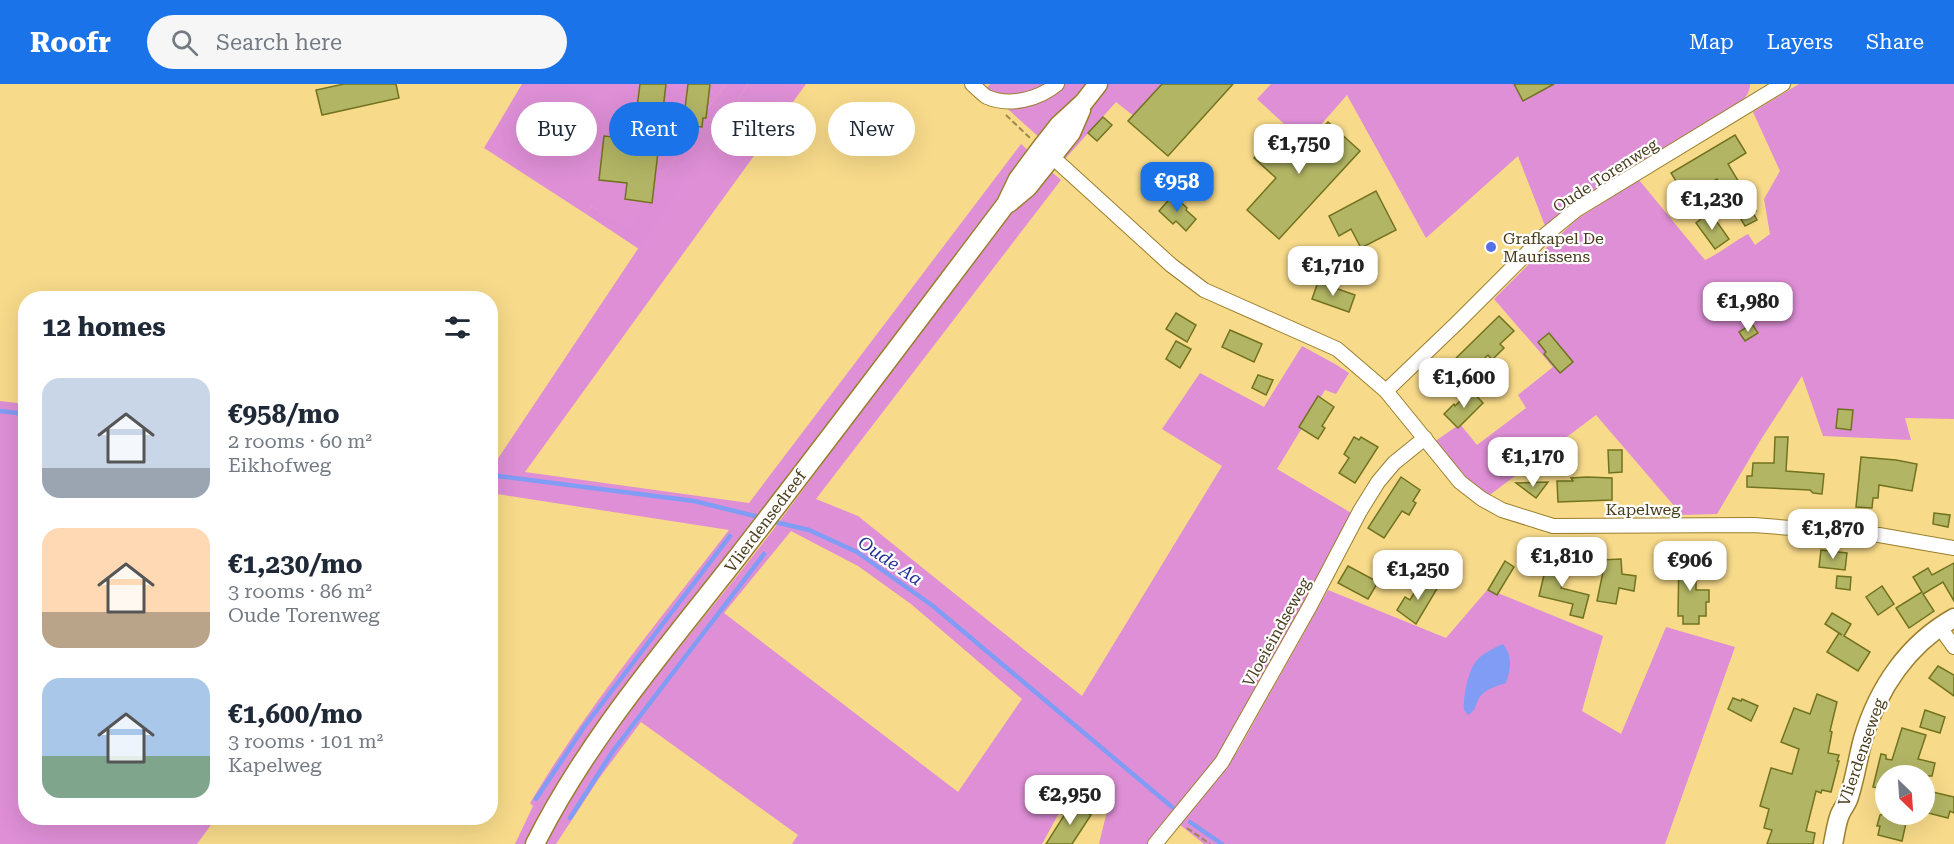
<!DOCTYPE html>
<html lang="en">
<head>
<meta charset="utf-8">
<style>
  :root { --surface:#fff; --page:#f6f6f7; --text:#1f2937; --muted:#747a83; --accent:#1a73e8 }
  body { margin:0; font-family:"Roboto Serif",serif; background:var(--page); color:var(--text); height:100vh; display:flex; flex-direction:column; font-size:22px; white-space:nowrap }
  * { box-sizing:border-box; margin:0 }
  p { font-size:20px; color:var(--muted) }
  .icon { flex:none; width:33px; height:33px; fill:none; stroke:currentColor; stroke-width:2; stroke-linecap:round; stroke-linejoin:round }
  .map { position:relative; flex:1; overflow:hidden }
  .sheet { position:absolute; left:18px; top:207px; width:480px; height:534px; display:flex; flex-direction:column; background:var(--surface); border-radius:24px; box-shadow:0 6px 24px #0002 }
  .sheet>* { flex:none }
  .top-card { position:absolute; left:516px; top:18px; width:570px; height:54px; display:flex; gap:12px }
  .needle { width:39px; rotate:155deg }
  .tools { position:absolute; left:1875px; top:681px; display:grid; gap:12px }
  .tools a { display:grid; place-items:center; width:60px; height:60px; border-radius:50%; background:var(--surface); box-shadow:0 6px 24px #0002; font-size:30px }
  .price { position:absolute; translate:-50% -51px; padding:0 14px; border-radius:12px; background:#fff; color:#222; font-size:20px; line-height:39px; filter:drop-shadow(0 2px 3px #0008) }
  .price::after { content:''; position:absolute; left:50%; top:36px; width:18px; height:14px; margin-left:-9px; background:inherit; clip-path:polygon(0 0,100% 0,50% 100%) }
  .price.current { background:var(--accent); color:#fff }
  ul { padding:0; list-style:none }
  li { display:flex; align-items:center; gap:18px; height:150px; padding:0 24px }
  li span { display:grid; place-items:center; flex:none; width:168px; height:120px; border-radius:18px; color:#555 }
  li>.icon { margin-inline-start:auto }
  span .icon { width:72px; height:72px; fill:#fffc; stroke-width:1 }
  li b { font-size:26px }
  h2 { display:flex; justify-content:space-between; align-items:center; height:72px; padding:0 24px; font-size:26px }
  .chip { padding:0 21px; border-radius:27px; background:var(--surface); box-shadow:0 6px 24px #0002; font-size:21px; line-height:54px }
  .chip.current { background:var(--accent); color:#fff }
  header { display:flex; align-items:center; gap:36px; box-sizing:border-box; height:84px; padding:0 30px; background:var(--accent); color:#fff }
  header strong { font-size:28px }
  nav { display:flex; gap:33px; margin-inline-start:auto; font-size:21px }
  .search { width:420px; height:54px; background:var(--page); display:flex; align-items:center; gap:15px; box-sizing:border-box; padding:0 21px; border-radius:33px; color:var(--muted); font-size:22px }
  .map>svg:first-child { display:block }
  .green { fill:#de8fd6; fill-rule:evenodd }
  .forest { fill:#dd8ed6 }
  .water { fill:#819cf4 }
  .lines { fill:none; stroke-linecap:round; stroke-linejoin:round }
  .stream { stroke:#819cf4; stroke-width:4.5 }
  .building { fill:#b2b564; stroke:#72731e; stroke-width:1.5 }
  .street-casing { stroke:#9a7f2d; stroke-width:16 }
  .secondary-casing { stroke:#9a7f2d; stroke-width:21 }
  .path { stroke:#9b874f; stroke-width:2; stroke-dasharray:6 3; stroke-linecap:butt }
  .street { stroke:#fff; stroke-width:14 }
  .secondary { stroke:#fff; stroke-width:18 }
  .poi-dot { fill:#5671e7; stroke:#fefefe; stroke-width:2 }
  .labels { text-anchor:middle; stroke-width:4.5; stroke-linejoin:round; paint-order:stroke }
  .street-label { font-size:16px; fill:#483c1a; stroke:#fefefe }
  .poi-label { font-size:16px; fill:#483c1a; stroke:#fefefe; text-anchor:start }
  .water-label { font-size:18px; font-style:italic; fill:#243296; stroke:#fefefe }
</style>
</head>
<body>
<header>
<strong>Roofr</strong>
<div class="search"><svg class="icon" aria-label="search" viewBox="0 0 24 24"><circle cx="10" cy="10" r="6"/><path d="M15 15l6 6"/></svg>Search here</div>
<nav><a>Map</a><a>Layers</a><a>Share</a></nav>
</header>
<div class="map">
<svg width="1954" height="760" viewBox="0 0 1954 760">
  <rect width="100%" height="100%" fill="#f7da8a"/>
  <!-- green -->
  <g class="green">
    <polygon points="522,0 726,0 703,31 630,146 591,122 586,130 484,64"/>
    <path d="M748,0h58l-281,388 224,31 272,-359 10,9 -29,45 -433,571 -26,39 -19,36h-9l18,-38 -3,-3c57,-96 131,-185 199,-273l-238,-37 -1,-27h3z"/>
    <path d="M990,0h55c-16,11 -42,15 -59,5z"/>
    <polygon points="1061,0 1087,0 1041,55 1000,18"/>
    <polygon points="1108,0 1165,0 1135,33 1116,18 1064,76 1059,71"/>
    <path d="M1271,0h479c0,7 -3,11 -7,17l-124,76 -72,54 -29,-75 -92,82 -79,-143 -42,48 -48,-44z"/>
    <path d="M1799,0h155v335l-49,-1 6,22 -88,-4 -21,-60 -42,65 -43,73 -35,1 -86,-100 -105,79 -3,2 -9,-5 -45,-49 26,-18 17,21 49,-37 -8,-13 35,-28 -59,-68 35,-35 48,-45 62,-39 66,80c15,-7 28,-18 43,-26l7,11 15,-11 -6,-35 16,-28 -27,-59z"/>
    <path d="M1048,85l13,11 -245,319 42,17 224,180 140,-230 -60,-37 38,-56 64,34 38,-61 33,18 14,9 -13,21 -11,-4 -48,79 76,45 -105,192 -33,53 -67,85h-49l9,-37 -37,-16 -29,53h-250l6,-9 -157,-113 -41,55 -44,67h-15c21,-33 40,-68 63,-100 54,-73 114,-142 169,-214 91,-121 176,-246 275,-361zM791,447l67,35 53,38 111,95 -64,93 -234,-179z"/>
    <polygon points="0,317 25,320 26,734 216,734 197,760 0,760"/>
    <polygon points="1488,505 1603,552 1582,627 1621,650 1666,543 1735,563 1665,760 1204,760 1179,740 1192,727 1239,665 1328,506 1446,554"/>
  </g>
  <!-- forest -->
  <polygon class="forest" points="726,0 748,0 639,165 586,130 591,122 630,145 703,31"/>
  <!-- water -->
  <path class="water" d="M1503,560c10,13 8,25 3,39 -9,3 -21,6 -27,15 -4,8 -3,12 -11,17l-4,-5c-1,-13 4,-41 14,-51 7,-7 16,-11 25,-15z"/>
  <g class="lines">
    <!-- stream -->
    <g class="stream">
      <polyline points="0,327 26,330"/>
      <polyline points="490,391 694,417 763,434"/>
      <polyline points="771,437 809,446 857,468 933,522 1172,723"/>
      <polyline points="536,715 584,643 730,452"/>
      <polyline points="570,734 613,667 764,470"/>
      <polyline points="1190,738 1222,760"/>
    </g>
  </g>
  <!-- building -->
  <g class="building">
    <polygon points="344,0 396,0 399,14 322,31 316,6"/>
    <polygon points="640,0 666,0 652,119 625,115 627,99 599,96 604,52 633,55"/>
    <polygon points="688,0 710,0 706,34 703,34 702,43 683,41"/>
    <polygon points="1162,0 1233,0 1168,72 1128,37"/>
    <polygon points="1514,0 1554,0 1523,17"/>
    <polygon points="1103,33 1112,41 1097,57 1088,49"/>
    <polygon points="1328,38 1360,67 1279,155 1247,126 1276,94 1254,74 1281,44 1304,64"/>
    <polygon points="1735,51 1746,69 1728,80 1756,127 1753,129 1757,136 1745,142 1717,95 1686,113 1671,89"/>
    <polygon points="1376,107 1396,146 1361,164 1351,145 1339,152 1329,132"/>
    <polygon points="1173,111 1187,124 1186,126 1196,135 1186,147 1176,137 1173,140 1159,127"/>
    <polygon points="1710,128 1729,155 1715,165 1696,139"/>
    <polygon points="1318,198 1355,211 1349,228 1312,215"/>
    <polygon points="1176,229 1196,241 1187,258 1166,245"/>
    <polygon points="1499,232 1514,247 1500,260 1504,264 1492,276 1488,271 1465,293 1451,279"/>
    <polygon points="1752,240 1758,249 1745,257 1739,248"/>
    <polygon points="1230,246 1262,260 1254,278 1222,263"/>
    <polygon points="1549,249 1573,278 1560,289 1544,270 1546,268 1538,258"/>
    <polygon points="1176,257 1191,265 1180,284 1166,275"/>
    <polygon points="1258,291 1273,296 1266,311 1252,304"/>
    <polygon points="1471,306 1483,319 1458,344 1444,330 1454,320 1455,322"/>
    <polygon points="1318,312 1334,323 1322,342 1325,344 1318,355 1299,343"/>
    <polygon points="1838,325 1853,326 1851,346 1836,344"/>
    <polygon points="1354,353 1359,356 1361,353 1378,363 1355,399 1339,389 1349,374 1344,370"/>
    <polygon points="1775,353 1788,353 1786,387 1824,390 1822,410 1813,409 1810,406 1747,403 1747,392 1752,392 1753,379 1774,379"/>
    <polygon points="1608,366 1622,366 1622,388 1609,389"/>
    <polygon points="1861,373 1896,376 1917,380 1912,407 1879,401 1878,414 1873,414 1872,424 1856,423"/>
    <polygon points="1401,393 1420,406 1413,417 1416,419 1409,431 1402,427 1384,454 1368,444"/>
    <polygon points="1587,393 1612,394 1612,416 1558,418 1557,397 1573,397 1571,394"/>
    <polygon points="1548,398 1536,414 1516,399"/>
    <polygon points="1934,429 1950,431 1948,443 1933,440"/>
    <polygon points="1821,466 1847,469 1845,486 1819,483"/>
    <polygon points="1679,470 1696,470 1696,506 1709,506 1709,518 1706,518 1706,532 1699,532 1699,540 1683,540 1683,532 1678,532"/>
    <polygon points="1548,474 1567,479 1561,504 1589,511 1583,534 1570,531 1573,520 1539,512"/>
    <polygon points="1621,475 1622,490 1636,492 1634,507 1619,504 1616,520 1597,517 1603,488 1602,476"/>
    <polygon points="1505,477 1514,483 1497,511 1488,506"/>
    <polygon points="1954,479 1954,517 1943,498 1923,510 1934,527 1909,544 1896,524 1922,508 1913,493 1928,484 1932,491"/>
    <polygon points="1348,482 1378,498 1368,515 1338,499"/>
    <polygon points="1837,492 1851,493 1850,506 1836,504"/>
    <polygon points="1423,494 1438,503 1416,540 1397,526 1405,513 1410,516"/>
    <polygon points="1882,502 1894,520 1878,531 1866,513"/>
    <polygon points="1832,529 1851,540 1844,552 1870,568 1858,587 1827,568 1839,549 1842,551 1825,540"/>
    <polygon points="1938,582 1954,591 1954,612 1929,594"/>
    <polygon points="1817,610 1837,618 1830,647 1832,648 1828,669 1839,671 1837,677 1839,677 1831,708 1822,706 1821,709 1816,707 1806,747 1815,749 1813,760 1767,760 1772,746 1764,744 1769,725 1760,722 1771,684 1792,690 1799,665 1781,658 1794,624 1810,630"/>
    <polygon points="1733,614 1741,617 1742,615 1758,622 1751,637 1728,625"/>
    <polygon points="1925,626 1945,633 1940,649 1920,643"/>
    <polygon points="1902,644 1926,651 1918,675 1935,679 1932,692 1886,692 1886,706 1873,703 1881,670 1886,671 1886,675 1892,676"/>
    <polygon points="1924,706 1954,713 1954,729 1950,727 1948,734 1924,728"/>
    <polygon points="1072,719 1091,731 1072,760 1046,760"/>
    <polygon points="1883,730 1908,730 1902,757 1878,751 1880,742 1877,742 1880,731"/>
  </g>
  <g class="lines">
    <!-- street casing -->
    <g class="street-casing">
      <g id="street">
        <path d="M972,0c5,4 10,10 15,13 23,10 52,2 70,-13"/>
        <polyline points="1059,79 1171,181 1204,206 1337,265 1386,307 1460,398 1482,415 1502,426 1553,442 1754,441 1879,451 1954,464"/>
        <polyline points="1386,307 1458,238 1544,152 1576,126 1783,0"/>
        <polyline points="1939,542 1954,563"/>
        <polyline points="1155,760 1222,678 1310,522 1360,427 1378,398 1394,379 1425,354"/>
      </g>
    </g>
    <!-- secondary casing -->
    <g class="secondary-casing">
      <g id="secondary">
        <polyline points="1009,119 1028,103 1071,49 1081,26"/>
        <path d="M535,760c52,-104 130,-194 201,-285 91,-117 180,-236 270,-355l12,-25 23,-31 18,-23 25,-23 14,-18"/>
        <path d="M1833,760c2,-9 3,-18 6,-27 2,-7 8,-13 10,-20 6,-19 9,-39 14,-58 15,-51 45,-95 91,-121"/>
      </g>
    </g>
    <!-- path -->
    <g class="path">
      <polyline points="1006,31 1030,54"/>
      <polyline points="1187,744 1210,760"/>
    </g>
    <!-- street -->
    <use href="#street" class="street"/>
    <!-- secondary -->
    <use href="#secondary" class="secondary"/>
  </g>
  <!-- markers -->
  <circle class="poi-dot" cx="1491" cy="163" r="6"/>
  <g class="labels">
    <!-- street labels -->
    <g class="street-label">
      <text transform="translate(1605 91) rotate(-33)" y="6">Oude Torenweg</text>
      <text x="1643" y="431">Kapelweg</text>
      <text transform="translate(765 437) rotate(-53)" y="6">Vlierdensedreef</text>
      <text transform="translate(1276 548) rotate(-61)" y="6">Vloeieindseweg</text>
      <text transform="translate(1861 668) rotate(-71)" y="6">Vlierdenseweg</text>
    </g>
    <!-- poi labels -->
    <g class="poi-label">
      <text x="1503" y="160">Grafkapel De<tspan x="1503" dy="18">Maurissens</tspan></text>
    </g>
    <!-- water labels -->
    <g class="water-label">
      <text transform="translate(890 477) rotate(34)" y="6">Oude Aa</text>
    </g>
  </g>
</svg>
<div class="tools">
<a><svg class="needle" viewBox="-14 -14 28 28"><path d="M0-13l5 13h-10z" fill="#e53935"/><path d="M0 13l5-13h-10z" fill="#747a83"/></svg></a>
</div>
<b class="price" style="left:1299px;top:91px">€1,750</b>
<b class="price current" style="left:1177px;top:129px">€958</b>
<b class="price" style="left:1712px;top:147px">€1,230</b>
<b class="price" style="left:1333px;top:213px">€1,710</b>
<b class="price" style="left:1748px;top:249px">€1,980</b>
<b class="price" style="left:1464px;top:325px">€1,600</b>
<b class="price" style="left:1533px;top:404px">€1,170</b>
<b class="price" style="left:1833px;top:476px">€1,870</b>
<b class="price" style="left:1562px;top:504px">€1,810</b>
<b class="price" style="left:1690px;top:508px">€906</b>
<b class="price" style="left:1418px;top:517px">€1,250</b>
<b class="price" style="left:1070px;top:742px">€2,950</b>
<div class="top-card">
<a class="chip">Buy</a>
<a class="chip current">Rent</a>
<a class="chip">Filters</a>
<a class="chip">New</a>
</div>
<section class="sheet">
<h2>12 homes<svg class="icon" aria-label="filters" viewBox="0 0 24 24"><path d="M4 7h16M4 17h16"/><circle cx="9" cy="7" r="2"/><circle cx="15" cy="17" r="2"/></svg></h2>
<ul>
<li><span style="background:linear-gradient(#c9d6e8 75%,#9aa5b1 0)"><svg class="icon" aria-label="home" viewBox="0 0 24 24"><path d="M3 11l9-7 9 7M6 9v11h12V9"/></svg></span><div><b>€958/mo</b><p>2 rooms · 60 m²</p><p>Eikhofweg</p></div></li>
<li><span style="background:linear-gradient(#ffd9b3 70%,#b9a48a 0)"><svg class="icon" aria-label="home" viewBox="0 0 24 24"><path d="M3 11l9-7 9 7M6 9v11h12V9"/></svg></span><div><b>€1,230/mo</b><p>3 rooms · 86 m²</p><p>Oude Torenweg</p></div></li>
<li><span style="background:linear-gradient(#a9c7e8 65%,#7fa58c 0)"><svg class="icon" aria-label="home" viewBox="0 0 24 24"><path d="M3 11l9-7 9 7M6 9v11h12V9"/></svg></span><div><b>€1,600/mo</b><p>3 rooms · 101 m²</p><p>Kapelweg</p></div></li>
</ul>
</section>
</div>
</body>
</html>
